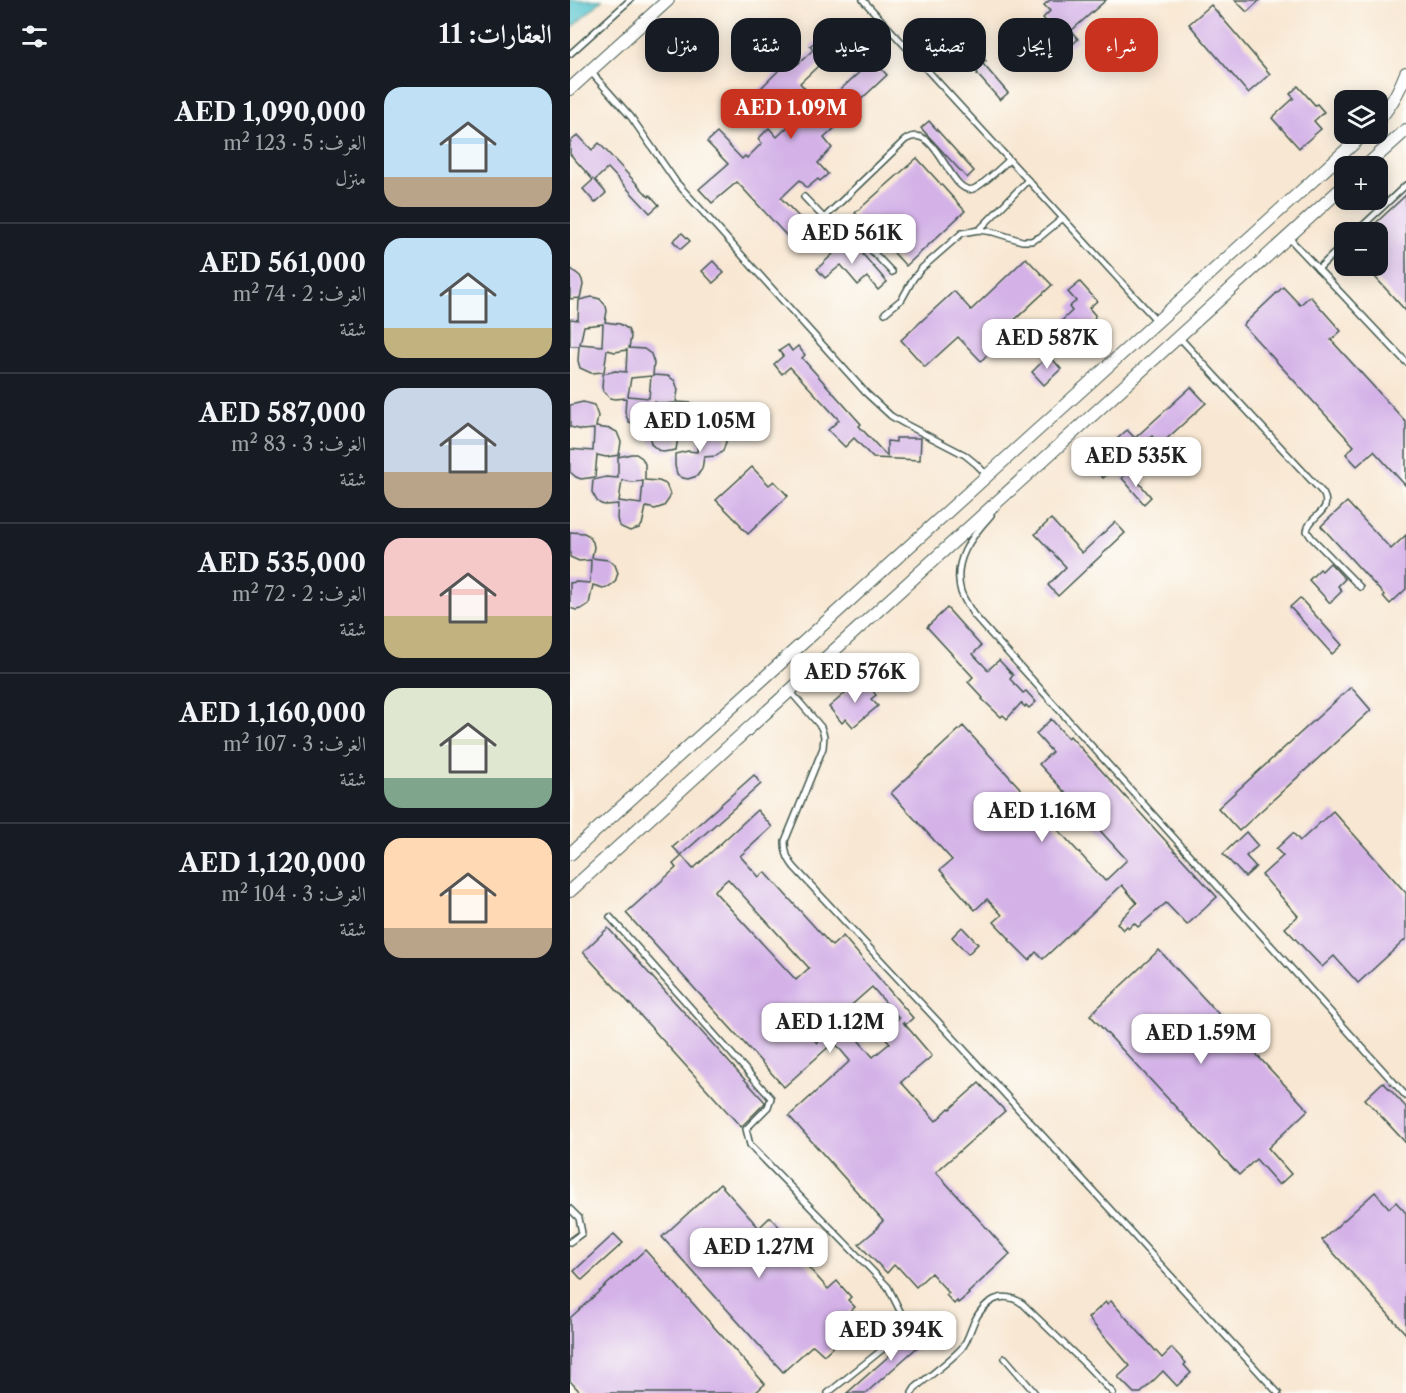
<!DOCTYPE html>
<html lang="ar">
<head>
<meta charset="utf-8">
<style>
  :root { --surface:#171b24; --page:#242831; --text:#f1f3f6; --muted:#9ea1a6; --line:#363941; --accent:#c8321e }
  body { margin:0; font-family:"Libre Caslon Text",Amiri,serif; background:var(--page); color:var(--text); direction:rtl; height:100vh; display:flex; flex-direction:column; font-size:22px; white-space:nowrap }
  * { box-sizing:border-box; margin:0 }
  p { font-size:20px; color:var(--muted) }
  .icon { flex:none; width:33px; height:33px; fill:none; stroke:currentColor; stroke-width:2; stroke-linecap:round; stroke-linejoin:round }
  .map { position:relative; flex:1; overflow:hidden; direction:ltr }
  .panel { display:flex; flex-direction:column; background:var(--surface); width:570px }
  .panel>* { flex:none }
  .guide { position:absolute; left:18px; top:18px; width:570px; height:54px; direction:rtl; display:flex; gap:12px }
  .controls { position:absolute; left:764px; top:90px; display:grid; gap:12px }
  .controls a { display:grid; place-items:center; width:54px; height:54px; border-radius:12px; background:var(--surface); box-shadow:0 3px 15px #0003; font-size:30px }
  .price { position:absolute; translate:-50% -51px; padding:0 14px; border-radius:12px; background:#fff; color:#222; font-size:20px; line-height:39px; filter:drop-shadow(0 2px 3px #0008) }
  .price::after { content:''; position:absolute; left:50%; top:36px; width:18px; height:14px; margin-left:-9px; background:inherit; clip-path:polygon(0 0,100% 0,50% 100%) }
  .price.selected { background:var(--accent); color:#fff }
  ul { padding:0; list-style:none }
  li { display:flex; align-items:center; gap:18px; height:150px; padding:0 18px }
  li+li { border-top:2px solid var(--line) }
  li span { display:grid; place-items:center; flex:none; width:168px; height:120px; border-radius:18px; color:#555 }
  li>.icon { margin-inline-start:auto }
  span .icon { width:72px; height:72px; fill:#fffc; stroke-width:1 }
  li b { font-size:26px }
  h2 { display:flex; justify-content:space-between; align-items:center; height:72px; padding:0 18px; font-size:26px }
  .pill { padding:0 21px; border-radius:18px; background:var(--surface); box-shadow:0 3px 15px #0003; font-size:21px; line-height:54px }
  .pill.selected { background:var(--accent); color:#fff }
  main { display:flex; flex:1; min-height:0 }
  .map>svg:first-child { display:block }
  .water { fill:#59c6d0; stroke:#3c8282; stroke-width:1.5 }
  .building { fill:#d4b2e8; fill-rule:evenodd }
  .lines { fill:none; stroke-linecap:round; stroke-linejoin:round }
  .service-casing { stroke:#40564c; stroke-width:8 }
  .tertiary-casing { stroke:#40564c; stroke-width:14 }
  .service { stroke:#fff; stroke-width:5 }
  .tertiary { stroke:#fff; stroke-width:12 }
</style>
</head>
<body>
<main>
<div class="map">
<svg width="836" height="1393" viewBox="0 0 836 1393">
  <rect width="100%" height="100%" fill="#fdfcf7"/>
  <filter id="ink" filterUnits="userSpaceOnUse"><feTurbulence type="fractalNoise" baseFrequency=".0167" numOctaves="2"/><feDisplacementMap in="SourceGraphic" scale="12" xChannelSelector="R" yChannelSelector="G"/><feConvolveMatrix kernelMatrix="1 2 1 2 8 2 1 2 1" color-interpolation-filters="sRGB"/></filter>
  <filter id="wash" filterUnits="userSpaceOnUse"><feTurbulence type="fractalNoise" baseFrequency=".008" numOctaves="4" result="noise"/><feDisplacementMap in="SourceGraphic" scale="24" xChannelSelector="R" yChannelSelector="G"/><feGaussianBlur stdDeviation="1.35" result="paint"/><feColorMatrix in="noise" values="0 0 0 0 0 0 0 0 0 0 0 0 0 0 0 0 0 1.4 0 .05"/><feComposite in="paint" operator="in"/></filter>
  <g filter="url(#wash)">
    <rect width="100%" height="100%" fill="#f8e7d2"/>
    <!-- water -->
    <polygon class="water" points="0,0 32,0 0,29"/>
    <g id="blocks">
      <!-- building -->
      <g class="building">
        <polygon points="480,0 536,0 501,31 508,39 500,47 473,18 480,11 474,5"/>
        <polygon points="665,0 690,0 677,12"/>
        <polygon points="641,5 700,74 678,93 619,24"/>
        <polygon points="249,39 262,53 230,83 251,107 294,68 282,55 291,47 317,75 266,123 268,125 254,138 262,148 248,163 258,174 250,181 248,179 237,188 230,180 211,198 247,236 236,247 232,243 227,247 167,182 142,203 129,189 158,164 137,142 147,133 172,159 175,156 177,158 192,143 188,139 199,128 207,137 229,116 212,97 194,114 180,99 222,57 228,64 243,50 240,46"/>
        <polygon points="402,47 416,61 413,64 438,93 430,100 407,74 408,73 392,56"/>
        <polygon points="728,86 745,105 747,104 754,112 744,121 751,129 729,148 702,118 724,98 720,94"/>
        <polygon points="359,121 404,171 397,178 351,128"/>
        <polygon points="8,135 22,150 29,143 79,197 80,195 89,205 80,213 38,168 25,180 36,193 25,203 13,189 23,180 0,154 0,142"/>
        <polygon points="347,158 395,211 336,266 305,232 304,233 302,231 295,237 279,222 287,215 285,213"/>
        <polygon points="836,195 836,311 795,266 807,266 807,232 796,232"/>
        <polygon points="112,233 120,241 111,249 103,241"/>
        <polygon points="268,239 277,248 283,243 317,282 308,290 297,277 288,285 271,265 255,278 247,269 265,252 259,247"/>
        <polygon points="456,258 482,285 422,341 426,346 411,361 388,337 355,367 331,340 384,291 401,310"/>
        <polygon points="143,261 154,273 143,283 132,271"/>
        <polygon points="0,268 10,276 12,280 13,285 10,298 0,299"/>
        <polygon points="510,282 527,301 519,308 525,315 522,333 527,338 507,357 482,330 502,311 499,307 506,301 498,292"/>
        <polygon points="713,287 730,305 740,296 771,331 761,340 836,422 836,486 804,451 787,466 776,454 784,446 673,325"/>
        <path d="M22,297l8,2 6,7 1,5 -2,11 15,2 8,5 3,8 -2,11 15,1 7,5 3,9 -1,12 15,1 7,5 3,9 -2,12 15,1 8,5 2,4 -1,17 -21,2 -3,19 -13,2 -5,-2 -7,-6 -1,-5v-13l13,-3 10,1 1,-21 -11,1 -9,-2 -2,22 -14,2 -9,-4 -2,-4 -2,-5 1,-15 -11,1 -5,-1 -7,-7 -1,-4 1,-13 12,-3 11,1 1,-22 -12,2 -8,-2 -3,22 -13,1 -11,-5 -2,-7 1,-15h-9v-27l8,1 1,-20zM33,324l-1,22 -22,-2 4,-18zM81,376l-2,22 -21,-2 3,-18z"/>
        <polygon points="218,345 222,351 228,346 235,355 232,358 291,424 289,426 317,456 317,441 326,442 326,438 351,438 350,460 303,458 284,438 275,447 258,430 269,420 220,367 212,374 204,364 213,356 209,351"/>
        <polygon points="479,355 491,369 474,385 462,372"/>
        <polygon points="621,387 636,403 590,445 582,436 563,453 555,445 554,447 547,439 557,430 565,438"/>
        <polygon points="13,402 24,405 28,416 26,427 41,429 47,432 51,442 49,455 36,457 27,455 25,477 11,479 6,477 0,472 0,449 23,451 24,429 12,430 0,427 0,405"/>
        <polygon points="141,428 150,431 155,438 156,442 153,451 146,456 134,457 132,469 127,476 118,479 113,478 107,474 105,466 105,454 118,451 127,452 129,431"/>
        <path d="M61,454h5l6,4 3,6v16l14,1 7,3 4,10 -1,5 -5,7 -9,3 -9,-2 -4,18 -3,3 -9,3 -9,-4 -3,-4 -1,-5 1,-14 -13,1 -4,-1 -4,-3 -5,-9 1,-12 13,-3 12,1v-21zM52,480l9,2 12,-1 -2,23 -22,-3z"/>
        <polygon points="532,457 543,470 533,478 523,464"/>
        <polygon points="182,467 199,485 204,481 218,496 178,534 170,526 171,525 146,500"/>
        <polygon points="559,471 581,497 574,504 552,478"/>
        <polygon points="777,502 821,549 836,535 836,589 820,604 813,596 814,595 751,526"/>
        <polygon points="481,519 512,553 545,522 555,533 488,596 478,585 496,567 465,534"/>
        <polygon points="0,532 14,533 18,535 23,542 24,547 22,558 38,560 42,562 45,565 48,573 45,582 38,587 33,588 23,585 19,604 11,609 6,610 0,608 0,583 6,582 20,583 21,560 9,561 0,557"/>
        <polygon points="760,563 775,579 768,586 772,591 760,603 739,580 750,569 752,571"/>
        <polygon points="730,598 772,645 762,654 720,607"/>
        <polygon points="377,608 411,646 403,654 418,670 429,660 443,675 440,679 453,693 456,691 466,702 459,708 456,705 455,707 451,703 437,719 433,715 431,717 412,699 413,698 398,682 403,677 357,627"/>
        <polygon points="293,678 306,695 301,699 308,706 283,727 276,719 272,723 259,707"/>
        <polygon points="781,687 801,710 669,831 648,808"/>
        <polygon points="481,719 498,738 500,736 647,897 617,925 596,903 568,927 564,923 559,928 557,926 553,930 547,923 567,903 552,885 473,959 466,952 459,960 439,940 440,939 424,922 432,915 417,899 405,910 370,870 382,860 321,793 393,726 535,881 557,860 469,764 482,752 466,734"/>
        <polygon points="184,775 191,784 111,855 103,847"/>
        <path d="M187,810l15,17 -32,29 19,21 6,-5 67,74 11,-10 70,82 -8,7 -2,-3 29,34 -31,26 35,39 13,-13 1,1 29,-26 26,28 -69,61 74,82 -42,39 1,1 -11,9 -1,-2 -3,3 -8,-9 3,-2 -18,-20 -15,14 -18,-20 -1,1 -3,-3 -7,8 -19,-19 -9,-10 19,-16 -1,-1 6,-6 -94,-105 61,-55 -16,-19 -50,45 -158,-174 50,-45 -3,-4 9,-8 11,13zM158,879l81,89 -13,12 -82,-89zM302,987l27,31 -17,16 8,9 -17,14 -22,-25 -4,3 -9,-11 -21,19 -21,-24 16,-14 18,19z"/>
        <polygon points="763,811 836,893 836,939 788,983 764,956 752,967 715,928 728,916 692,875 713,856 706,849 723,833 730,841"/>
        <polygon points="676,832 688,846 676,856 686,867 675,877 653,854"/>
        <polygon points="392,927 408,944 398,954 382,937"/>
        <polygon points="38,928 195,1102 194,1104 171,1127 13,952"/>
        <polygon points="589,950 738,1110 698,1148 721,1174 709,1185 686,1159 669,1175 520,1015"/>
        <polygon points="813,1082 836,1107 836,1143 795,1099"/>
        <polygon points="150,1184 189,1228 200,1217 211,1229 207,1232 258,1289 267,1281 281,1297 278,1300 285,1307 263,1327 273,1337 254,1355 243,1345 213,1372 92,1237"/>
        <polygon points="805,1192 819,1208 826,1202 836,1213 836,1334 752,1240"/>
        <polygon points="44,1234 53,1243 12,1280 4,1271"/>
        <polygon points="75,1250 195,1384 185,1393 11,1393 0,1381 0,1318"/>
        <polygon points="541,1301 592,1358 602,1348 616,1363 614,1365 621,1373 607,1386 593,1371 571,1393 564,1393 548,1377 560,1366 518,1318 536,1302 537,1304"/>
        <polygon points="353,1326 361,1335 296,1393 277,1393"/>
      </g>
    </g>
  </g>
  <g filter="url(#ink)">
    <use href="#blocks" fill-opacity="0" stroke="#40564c" stroke-width="1.5"/>
    <g class="lines">
      <!-- service casing -->
      <g class="service-casing">
        <g id="service">
          <polyline points="293,0 587,321"/>
          <polyline points="0,54 60,0"/>
          <polyline points="21,72 61,117 106,182 296,393 321,416 335,424 395,455 406,464 417,475"/>
          <polyline points="234,197 254,218 271,224 282,230 322,272"/>
          <path d="M254,218l81,-78c32,-21 44,56 68,49 9,-3 28,-22 36,-29"/>
          <polyline points="409,230 458,180"/>
          <polyline points="786,232 836,185"/>
          <polyline points="718,237 836,362"/>
          <polyline points="249,245 271,224"/>
          <polyline points="748,269 774,244"/>
          <polyline points="315,313 332,299 343,279 352,268 392,233 409,230 423,232 452,241 461,241 470,237 493,218"/>
          <path d="M609,337l144,156c11,19 -14,22 -16,38l4,6 49,50"/>
          <path d="M421,515c-20,22 -39,46 -30,77 3,8 8,15 12,22l433,482"/>
          <path d="M220,691l31,36 3,9 -1,12 -38,93c0,11 2,17 9,26l164,176 320,350"/>
          <polyline points="40,917 201,1098 198,1107 176,1129 180,1145 318,1287 335,1321 323,1341 258,1393"/>
          <polyline points="0,1209 9,1218 12,1233 0,1242"/>
          <polyline points="435,1358 465,1393"/>
          <path d="M342,1393l3,-5c15,-13 33,-25 47,-40 6,-8 8,-17 12,-26 10,-21 28,-33 49,-18l64,62 26,27"/>
        </g>
      </g>
      <!-- tertiary casing -->
      <g class="tertiary-casing">
        <g id="tertiary">
          <polyline points="0,89 98,0"/>
          <path d="M807,121c14,-14 22,-30 29,-48"/>
          <polyline points="796,166 836,130"/>
          <polyline points="0,854 794,134"/>
          <polyline points="0,891 774,186"/>
        </g>
      </g>
      <!-- service -->
      <use href="#service" class="service"/>
      <!-- tertiary -->
      <use href="#tertiary" class="tertiary"/>
    </g>
  </g>
</svg>
<div class="controls">
<a><svg class="icon" aria-label="layers" viewBox="0 0 24 24"><path d="M12 4l9 5-9 5-9-5zM3 14l9 5 9-5"/></svg></a>
<a>+</a>
<a>−</a>
</div>
<b class="price selected" style="left:221px;top:140px">AED 1.09M</b>
<b class="price" style="left:282px;top:265px">AED 561K</b>
<b class="price" style="left:477px;top:370px">AED 587K</b>
<b class="price" style="left:130px;top:453px">AED 1.05M</b>
<b class="price" style="left:566px;top:488px">AED 535K</b>
<b class="price" style="left:285px;top:704px">AED 576K</b>
<b class="price" style="left:472px;top:843px">AED 1.16M</b>
<b class="price" style="left:260px;top:1054px">AED 1.12M</b>
<b class="price" style="left:631px;top:1065px">AED 1.59M</b>
<b class="price" style="left:189px;top:1279px">AED 1.27M</b>
<b class="price" style="left:321px;top:1362px">AED 394K</b>
<div class="guide">
<a class="pill selected">شراء</a>
<a class="pill">إيجار</a>
<a class="pill">تصفية</a>
<a class="pill">جديد</a>
<a class="pill">شقة</a>
<a class="pill">منزل</a>
</div>
</div>
<section class="panel">
<h2>العقارات: 11<svg class="icon" aria-label="filters" viewBox="0 0 24 24"><path d="M4 7h16M4 17h16"/><circle cx="9" cy="7" r="2"/><circle cx="15" cy="17" r="2"/></svg></h2>
<ul>
<li><span style="background:linear-gradient(#bfe0f5 75%,#b9a48a 0)"><svg class="icon" aria-label="home" viewBox="0 0 24 24"><path d="M3 11l9-7 9 7M6 9v11h12V9"/></svg></span><div><b>AED 1,090,000</b><p>الغرف: 5 · 123 m²</p><p>منزل</p></div></li>
<li><span style="background:linear-gradient(#bfe0f5 75%,#c2b280 0)"><svg class="icon" aria-label="home" viewBox="0 0 24 24"><path d="M3 11l9-7 9 7M6 9v11h12V9"/></svg></span><div><b>AED 561,000</b><p>الغرف: 2 · 74 m²</p><p>شقة</p></div></li>
<li><span style="background:linear-gradient(#c9d6e8 70%,#b9a48a 0)"><svg class="icon" aria-label="home" viewBox="0 0 24 24"><path d="M3 11l9-7 9 7M6 9v11h12V9"/></svg></span><div><b>AED 587,000</b><p>الغرف: 3 · 83 m²</p><p>شقة</p></div></li>
<li><span style="background:linear-gradient(#f6c9c9 65%,#c2b280 0)"><svg class="icon" aria-label="home" viewBox="0 0 24 24"><path d="M3 11l9-7 9 7M6 9v11h12V9"/></svg></span><div><b>AED 535,000</b><p>الغرف: 2 · 72 m²</p><p>شقة</p></div></li>
<li><span style="background:linear-gradient(#dfe7d0 75%,#7fa58c 0)"><svg class="icon" aria-label="home" viewBox="0 0 24 24"><path d="M3 11l9-7 9 7M6 9v11h12V9"/></svg></span><div><b>AED 1,160,000</b><p>الغرف: 3 · 107 m²</p><p>شقة</p></div></li>
<li><span style="background:linear-gradient(#ffd9b3 75%,#b9a48a 0)"><svg class="icon" aria-label="home" viewBox="0 0 24 24"><path d="M3 11l9-7 9 7M6 9v11h12V9"/></svg></span><div><b>AED 1,120,000</b><p>الغرف: 3 · 104 m²</p><p>شقة</p></div></li>
</ul>
</section>
</main>
</body>
</html>
